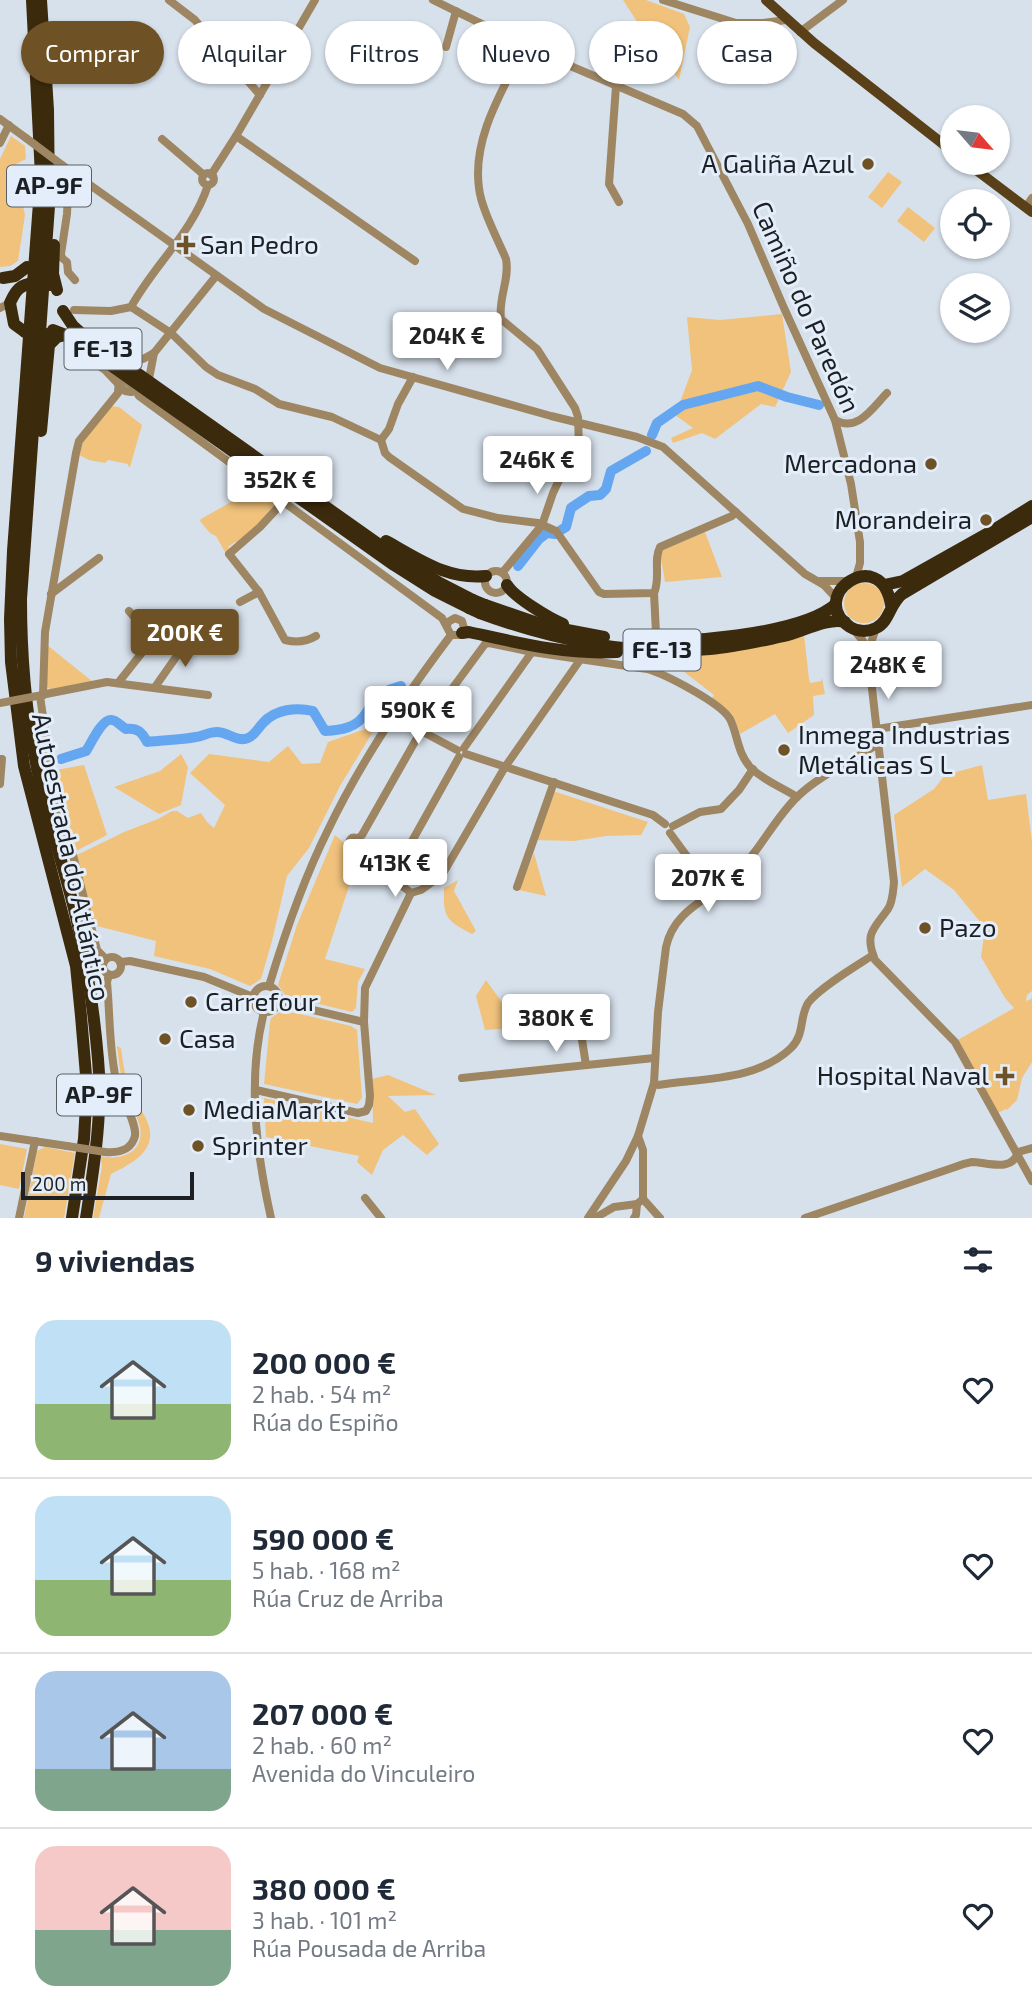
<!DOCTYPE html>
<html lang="es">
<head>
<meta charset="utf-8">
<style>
  :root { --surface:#fff; --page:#f6f6f7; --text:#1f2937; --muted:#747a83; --line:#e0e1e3; --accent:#6e5225 }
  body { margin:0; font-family:"Exo 2",sans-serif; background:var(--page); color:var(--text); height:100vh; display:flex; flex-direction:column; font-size:26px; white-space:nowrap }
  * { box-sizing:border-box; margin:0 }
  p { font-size:23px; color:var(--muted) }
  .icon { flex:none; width:38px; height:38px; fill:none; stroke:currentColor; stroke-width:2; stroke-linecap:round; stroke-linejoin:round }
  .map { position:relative; height:1218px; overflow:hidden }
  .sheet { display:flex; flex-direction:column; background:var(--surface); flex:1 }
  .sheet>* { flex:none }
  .banner { position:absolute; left:21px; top:21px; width:990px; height:63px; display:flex; gap:14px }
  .needle { width:46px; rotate:118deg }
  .controls { position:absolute; left:940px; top:105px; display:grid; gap:14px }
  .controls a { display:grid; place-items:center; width:70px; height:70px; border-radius:50%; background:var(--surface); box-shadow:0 2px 5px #0004; font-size:35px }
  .scale { position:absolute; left:21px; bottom:18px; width:173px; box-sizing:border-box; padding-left:7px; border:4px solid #1c2024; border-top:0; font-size:19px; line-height:24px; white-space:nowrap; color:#1c2024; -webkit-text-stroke:5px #e4eefa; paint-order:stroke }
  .price { position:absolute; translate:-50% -60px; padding:0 16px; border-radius:7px; background:#fff; color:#222; font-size:23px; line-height:46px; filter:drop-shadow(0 2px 4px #0008) }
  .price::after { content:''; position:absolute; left:50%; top:42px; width:21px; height:16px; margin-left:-10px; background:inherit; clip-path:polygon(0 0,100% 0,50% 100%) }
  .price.selected { background:var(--accent); color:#fff }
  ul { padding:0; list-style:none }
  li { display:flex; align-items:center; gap:21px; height:175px; padding:0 35px }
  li+li { border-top:2px solid var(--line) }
  li span { display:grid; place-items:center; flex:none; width:196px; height:140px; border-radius:21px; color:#555 }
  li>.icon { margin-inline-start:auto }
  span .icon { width:84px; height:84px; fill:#fffc; stroke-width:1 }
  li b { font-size:30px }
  h2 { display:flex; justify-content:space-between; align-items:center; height:84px; padding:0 35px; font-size:30px }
  .chip { padding:0 24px; border-radius:32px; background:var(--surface); box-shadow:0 2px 5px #0004; font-size:24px; line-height:63px }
  .chip.selected { background:var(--accent); color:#fff }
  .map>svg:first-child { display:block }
  .green { fill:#f0c27c }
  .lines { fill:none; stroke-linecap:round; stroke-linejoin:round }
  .river { stroke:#65a6f0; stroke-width:10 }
  .minor { stroke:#9e8663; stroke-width:8 }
  .major { stroke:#594018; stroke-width:10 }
  .highway { stroke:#3c2a0d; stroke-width:12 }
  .minor-bridge { stroke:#9e8663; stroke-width:8 }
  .highway-bridge { stroke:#3c2a0d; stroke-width:12 }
  .poi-dot { fill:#6e5225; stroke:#e4eefa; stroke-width:2.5 }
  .labels { text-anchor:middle; stroke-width:6; stroke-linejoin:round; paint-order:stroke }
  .shield { fill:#e4eefa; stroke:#585e64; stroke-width:2 }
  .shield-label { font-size:24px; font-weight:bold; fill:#1c2024 }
  .poi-label { font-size:26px; fill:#1c2024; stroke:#e4eefa; text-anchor:start }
  .street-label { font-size:26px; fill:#1c2024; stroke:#e4eefa }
</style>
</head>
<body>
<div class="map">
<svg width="1032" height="1218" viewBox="0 0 1032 1218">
  <rect width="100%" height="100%" fill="#d7e1ec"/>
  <!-- green -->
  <g class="green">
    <polygon points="623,0 646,0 684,14 690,27 679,80 649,40"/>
    <polygon points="11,136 25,146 26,159 14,165 25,215 18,261 10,266 0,267 0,159"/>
    <polygon points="888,172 902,182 882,208 868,197"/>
    <polygon points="908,207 935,228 924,242 897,221"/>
    <polygon points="782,314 791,372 775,407 761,404 715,439 702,433 673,443 671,438 693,428 671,412 679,405 692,370 687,317 720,320"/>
    <polygon points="111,406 119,407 142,425 130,467 128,466 128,464 108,460 105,463 89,460 79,455 84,439"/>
    <polygon points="259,486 279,503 242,541 235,542 228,547 230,551 225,552 216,536 210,533 200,521 201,519"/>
    <polygon points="705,532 722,577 665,582 661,558 662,550"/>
    <circle cx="864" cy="603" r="20"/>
    <polygon points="804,635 809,679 810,683 821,681 822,678 825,694 813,696 814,715 788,733 775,714 740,734 732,714 712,698 714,695 665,657 681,656"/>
    <polygon points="47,645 93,682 51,690 46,686"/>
    <polygon points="377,725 340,786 309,848 287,876 272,941 261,979 250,986 210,969 154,956 156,941 93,925 77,855 124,832 158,819 172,811 177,811 188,818 201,813 207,822 214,828 225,805 190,773 209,754 269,762 288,746 302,764 320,763 328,742"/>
    <polygon points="181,754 188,767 181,805 159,814 114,787 160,771"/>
    <polygon points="84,765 107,835 76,851 56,770"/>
    <polygon points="982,765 988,800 1026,794 1032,842 1032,991 1027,995 1026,1001 1031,999 1032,996 1032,1062 1022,1078 1017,1100 1007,1110 1006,1109 998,1113 956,1041 1014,1008 1005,998 981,957 985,928 954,890 925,869 902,887 894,815 934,789 945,775"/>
    <polygon points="553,791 648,822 641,835 606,836 574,841 535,840"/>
    <polygon points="335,835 359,856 325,959 365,969 358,982 356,1008 352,1012 286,996 278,985 297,925"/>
    <polygon points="534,853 546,896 519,890"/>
    <path d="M458,880l-4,11 22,40 -4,3c-26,-14 -29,-16 -28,-46z"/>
    <polygon points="486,980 511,1015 515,1028 485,1030 476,996"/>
    <polygon points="283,1010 351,1026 357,1030 362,1098 357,1104 264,1084 270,1022 271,1018"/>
    <path d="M117,1046l4,2c2,15 4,30 10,44 4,11 12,19 16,29 13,29 -16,43 -36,53l-12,44h-6l9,-52 -2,-10c20,5 45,-3 40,-29 -3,-13 -11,-24 -15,-37 -5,-14 -6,-29 -8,-44z"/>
    <polygon points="388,1075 436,1095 388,1096 405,1112 415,1109 439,1144 427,1155 403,1135 383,1150 372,1175 357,1162 359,1156 266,1137 264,1098 373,1123 372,1079"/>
    <polygon points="0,1144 27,1149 19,1189 0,1185"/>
    <polygon points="45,1147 75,1153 64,1218 24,1218 37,1151"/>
  </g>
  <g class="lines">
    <!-- river -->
    <g class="river">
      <polyline points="652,435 657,423 683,405 758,386 787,397 819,405"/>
      <polyline points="561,530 566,527 571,508 589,496 600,495 606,489 611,471 646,451"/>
      <polyline points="518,566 539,539 547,533 555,534"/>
      <path d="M61,759l25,-8c5,-7 16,-33 26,-31 4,0 10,7 14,9 12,-1 16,3 21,13 17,-2 33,-2 49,-5 7,-1 13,-5 21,-5 11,0 21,11 31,6 7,-3 10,-10 15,-15 12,-14 34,-16 50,-12l12,20c16,-1 32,-3 41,-18 4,-5 5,-11 9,-15 8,-7 17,-9 26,-12"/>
    </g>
    <!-- minor -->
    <g class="minor">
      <polyline points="169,0 195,20 260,95"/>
      <polyline points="433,0 547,56 683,114 697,126 748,224 784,308 835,420 851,484 860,542 860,563 856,577"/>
      <polyline points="663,0 736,23 763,23 786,20"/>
      <polyline points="800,32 843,0"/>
      <polyline points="446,47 456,11"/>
      <polyline points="466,55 509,77"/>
      <polyline points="616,86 609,184 619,202"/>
      <polyline points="0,119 26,138"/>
      <polyline points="236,136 415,261"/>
      <polyline points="162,139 204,175"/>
      <polyline points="0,143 9,125"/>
      <polyline points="62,165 264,309 380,368 551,416 637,437 663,447 805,574 824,585 837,599"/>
      <polyline points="69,170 67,214 61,254 62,258 67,262 68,272 75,280"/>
      <circle cx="208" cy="179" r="6"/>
      <polyline points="211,175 236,136 315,0"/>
      <polyline points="1026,207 1032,198"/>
      <path d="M131,307l40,26 35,34 12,8 37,14 24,15 53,13 49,23 4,13 4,4 74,52 35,9 40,5 18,8 43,61 5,2 50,-1c7,-15 -1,-32 6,-46l72,-31 4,-4"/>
      <polyline points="0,308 10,303"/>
      <path d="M74,310l37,1 20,-4c23,-42 62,-75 77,-122"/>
      <polyline points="72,355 75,350 105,370 125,391 131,392"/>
      <polyline points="119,359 143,359 154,353 216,276"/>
      <polyline points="126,381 132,386 139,396 442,618 451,635 459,635 464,628 462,621 455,618 448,622 447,626"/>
      <polyline points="148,384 154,353"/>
      <path d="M835,420c23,13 38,-13 52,-27"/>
      <polyline points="381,440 389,429 398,404 413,377"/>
      <path d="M284,501l-24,26 -31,27 30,38 26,48c12,3 21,2 31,-4"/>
      <circle cx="496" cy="582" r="11"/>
      <path d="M502,573l40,-48 11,-32 16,-34 10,-12 -1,-30 -3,-9 -38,-59 -36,-30c-3,-21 9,-40 5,-60 -8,-19 -25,-51 -27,-71 -7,-51 24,-98 46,-143"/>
      <polyline points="820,581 848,581"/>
      <polyline points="654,593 656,633"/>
      <polyline points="51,594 99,558"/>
      <polyline points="240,602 259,592"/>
      <path d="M854,630l9,11 6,21 25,220c-1,9 -1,19 -6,27 -14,20 -24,24 -13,51l80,82 77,139"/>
      <polyline points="870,656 871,643 876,628"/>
      <polyline points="118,683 152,640 152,637 129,611"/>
      <polyline points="155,687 188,640 193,634 204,633"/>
      <polyline points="41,695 107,682 208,695"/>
      <polyline points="43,695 45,632 76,453 79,441 118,393 119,376"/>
      <polyline points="40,696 53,786 73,855 97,950 106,959"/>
      <polyline points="393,716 457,750"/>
      <polyline points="877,729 1032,705"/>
      <polyline points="464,748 532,652"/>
      <polyline points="466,754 653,815 665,824"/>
      <polyline points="459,757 393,875 394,879 411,893 421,890 442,875 505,767 580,660"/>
      <polyline points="0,759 2,759 0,784"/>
      <polyline points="673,826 700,812 721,809 739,790 753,769"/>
      <polyline points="670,833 714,893"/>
      <circle cx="354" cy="842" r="4.5"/>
      <path d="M357,839l5,-4 59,-104 64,-87 4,-1 43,9 115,17c18,5 74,34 83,50 8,16 7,34 21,49 12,12 32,20 46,29"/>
      <polyline points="517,887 554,782"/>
      <circle cx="112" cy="966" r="9"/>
      <polyline points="120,962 130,961 204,977 253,997"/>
      <circle cx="266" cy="999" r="13"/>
      <path d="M269,986c16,-53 34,-106 59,-156 33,-69 77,-134 123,-195"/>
      <polyline points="279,1002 364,1022"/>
      <path d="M264,1012c-17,67 -8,139 7,206"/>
      <polyline points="579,1021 586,1065"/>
      <polyline points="462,1078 654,1058"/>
      <path d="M654,1083l4,2c43,-7 99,-4 133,-37 14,-14 8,-30 17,-45 11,-15 48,-37 65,-48"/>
      <polyline points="256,1090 358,1113 366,1111 369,1105 370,1096 364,1022 365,988 411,893"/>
      <polyline points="0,1136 67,1146"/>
      <polyline points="638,1136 643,1150 643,1199"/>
      <path d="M105,1152c13,1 26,-1 30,-16 2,-13 -15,-41 -19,-56 -7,-32 -6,-66 -9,-98l2,-7"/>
      <polyline points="365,1198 381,1218"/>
      <polyline points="643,1199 660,1218"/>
      <polyline points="19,1218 35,1141"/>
      <path d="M588,1218l38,-57 12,-25 16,-53 4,-71 8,-65c8,-38 43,-47 68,-71 25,-23 39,-56 64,-80 22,-21 54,-35 80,-52"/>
      <polyline points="595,1218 614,1207 637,1204 643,1199"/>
      <polyline points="634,1218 636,1215 637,1204"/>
      <path d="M805,1218l150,-51c5,-2 11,-4 17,-5 14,0 40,11 46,-10l14,-4"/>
    </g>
    <!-- major -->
    <g class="major">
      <polyline points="766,0 814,43 952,151"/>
      <polyline points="967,163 1032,212"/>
    </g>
    <!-- highway -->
    <g class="highway">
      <polyline points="32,0 41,176 13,551 10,619 11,662 24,766 76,966 81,1016 87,1087 84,1139 72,1218"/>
      <path d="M41,0l7,110 1,96 -28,393c0,53 4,106 14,159 9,54 29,106 41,159 11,47 18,95 22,142 5,53 -4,107 -12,159"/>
      <polyline points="54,245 53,274 57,290"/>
      <polyline points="3,278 15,276 27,267"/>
      <polyline points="63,311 73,326 83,335 398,558 438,582 473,600"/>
      <polyline points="53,330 71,337 394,565 435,591 469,608"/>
      <path d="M25,332l-11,-8 -4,-21c4,-9 8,-17 19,-19"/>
      <polyline points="41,431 49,345 57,337 66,335"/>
      <path d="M386,541c33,18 61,39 100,35"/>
      <path d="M507,585c7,12 42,33 56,39"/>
      <polyline points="884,585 903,581 992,531 1032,506"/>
      <polyline points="485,605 546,626 604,637"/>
      <path d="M891,605c-10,-62 -86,-9 -41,22 8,5 18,5 26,1 14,-7 13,-23 26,-34l130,-77"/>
      <path d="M480,613c73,27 152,43 230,36 25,-2 50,-8 74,-13 17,-4 45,-19 61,-14"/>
      <path d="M462,633l7,-1c50,11 96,23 148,20"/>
      <path d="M629,640c47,5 172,-5 207,-36"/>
    </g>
    <!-- minor-bridge -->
    <g class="minor-bridge">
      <polyline points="26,138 62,165"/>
      <polyline points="0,703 37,696"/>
      <polyline points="67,1146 105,1152"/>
    </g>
    <!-- highway-bridge -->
    <g class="highway-bridge">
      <polyline points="29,284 36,283 50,285"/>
      <polyline points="25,332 37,336 46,334"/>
      <polyline points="473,600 485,605"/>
      <polyline points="469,608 480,613"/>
    </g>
  </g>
  <!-- markers -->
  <g class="poi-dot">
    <circle cx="868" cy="164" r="7"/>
    <path d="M182.5 234.5h7v7h7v7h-7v7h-7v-7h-7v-7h7z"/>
    <circle cx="931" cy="464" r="7"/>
    <circle cx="986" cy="520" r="7"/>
    <circle cx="784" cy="750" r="7"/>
    <circle cx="925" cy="928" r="7"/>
    <circle cx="191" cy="1002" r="7"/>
    <circle cx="165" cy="1039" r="7"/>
    <path d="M1001.5 1065.5h7v7h7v7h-7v7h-7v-7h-7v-7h7z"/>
    <circle cx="189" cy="1110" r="7"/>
    <circle cx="198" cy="1146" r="7"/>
  </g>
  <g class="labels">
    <!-- shield labels -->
    <g class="shield">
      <rect x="7" y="165.5" width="84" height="41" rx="5"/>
      <rect x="64.5" y="328.5" width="77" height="41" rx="5"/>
      <rect x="623.5" y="629.5" width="77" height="41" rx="5"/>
      <rect x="57" y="1074.5" width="84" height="41" rx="5"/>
    </g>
    <g class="shield-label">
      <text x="49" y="194">AP-9F</text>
      <text x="103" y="357">FE-13</text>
      <text x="662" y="658">FE-13</text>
      <text x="99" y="1103">AP-9F</text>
    </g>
    <!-- poi labels -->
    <g class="poi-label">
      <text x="854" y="173" text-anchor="end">A Galiña Azul</text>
      <text x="200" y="254">San Pedro</text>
      <text x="917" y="473" text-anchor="end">Mercadona</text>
      <text x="972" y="529" text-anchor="end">Morandeira</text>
      <text x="798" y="744">Inmega Industrias<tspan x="798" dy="30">Metálicas S L</tspan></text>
      <text x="939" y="937">Pazo</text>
      <text x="205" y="1011">Carrefour</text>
      <text x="179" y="1048">Casa</text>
      <text x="989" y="1085" text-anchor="end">Hospital Naval</text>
      <text x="203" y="1119">MediaMarkt</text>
      <text x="212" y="1155">Sprinter</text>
    </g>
    <!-- street labels -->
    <g class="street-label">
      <text transform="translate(806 307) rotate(66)" y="9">Camiño do Paredón</text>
      <text transform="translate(71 857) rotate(78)" y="9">Autoestrada do Atlántico</text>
    </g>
  </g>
</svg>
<div class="controls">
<a><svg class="needle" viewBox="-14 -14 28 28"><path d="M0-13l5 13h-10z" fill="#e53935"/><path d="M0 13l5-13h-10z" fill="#747a83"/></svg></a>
<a><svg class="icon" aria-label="locate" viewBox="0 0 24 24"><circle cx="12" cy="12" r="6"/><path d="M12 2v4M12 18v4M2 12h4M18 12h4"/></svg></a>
<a><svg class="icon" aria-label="layers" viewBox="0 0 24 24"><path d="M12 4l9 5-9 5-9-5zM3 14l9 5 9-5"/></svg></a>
</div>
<div class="scale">200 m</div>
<b class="price" style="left:447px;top:372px">204K €</b>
<b class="price" style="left:537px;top:496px">246K €</b>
<b class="price" style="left:280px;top:516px">352K €</b>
<b class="price selected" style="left:185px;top:669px">200K €</b>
<b class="price" style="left:888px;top:701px">248K €</b>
<b class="price" style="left:418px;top:746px">590K €</b>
<b class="price" style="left:395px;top:899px">413K €</b>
<b class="price" style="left:708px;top:914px">207K €</b>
<b class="price" style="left:556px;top:1054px">380K €</b>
<div class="banner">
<a class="chip selected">Comprar</a>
<a class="chip">Alquilar</a>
<a class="chip">Filtros</a>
<a class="chip">Nuevo</a>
<a class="chip">Piso</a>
<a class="chip">Casa</a>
</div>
</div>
<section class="sheet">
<h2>9 viviendas<svg class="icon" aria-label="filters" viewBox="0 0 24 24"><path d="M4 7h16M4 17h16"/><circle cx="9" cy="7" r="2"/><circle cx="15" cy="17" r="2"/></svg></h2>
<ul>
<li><span style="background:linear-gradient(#bfe0f5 60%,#8fb573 0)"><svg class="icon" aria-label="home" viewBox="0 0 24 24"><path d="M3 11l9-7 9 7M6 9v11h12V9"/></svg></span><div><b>200 000 €</b><p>2 hab. · 54 m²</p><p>Rúa do Espiño</p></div><svg class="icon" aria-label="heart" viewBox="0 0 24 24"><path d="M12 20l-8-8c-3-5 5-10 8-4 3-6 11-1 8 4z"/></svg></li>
<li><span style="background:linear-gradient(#bfe0f5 60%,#8fb573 0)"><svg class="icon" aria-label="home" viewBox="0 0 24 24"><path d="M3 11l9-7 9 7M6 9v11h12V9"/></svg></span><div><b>590 000 €</b><p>5 hab. · 168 m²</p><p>Rúa Cruz de Arriba</p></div><svg class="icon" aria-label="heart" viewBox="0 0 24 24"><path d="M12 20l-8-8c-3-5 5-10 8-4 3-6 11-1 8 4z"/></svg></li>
<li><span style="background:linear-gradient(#a9c7e8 70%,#7fa58c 0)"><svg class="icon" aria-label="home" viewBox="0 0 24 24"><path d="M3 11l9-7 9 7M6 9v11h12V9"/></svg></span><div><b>207 000 €</b><p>2 hab. · 60 m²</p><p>Avenida do Vinculeiro</p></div><svg class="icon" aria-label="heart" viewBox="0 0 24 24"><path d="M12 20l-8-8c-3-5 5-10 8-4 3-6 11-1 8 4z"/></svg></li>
<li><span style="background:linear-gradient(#f6c9c9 60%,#7fa58c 0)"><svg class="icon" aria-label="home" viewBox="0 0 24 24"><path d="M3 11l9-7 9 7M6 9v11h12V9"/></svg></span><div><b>380 000 €</b><p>3 hab. · 101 m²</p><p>Rúa Pousada de Arriba</p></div><svg class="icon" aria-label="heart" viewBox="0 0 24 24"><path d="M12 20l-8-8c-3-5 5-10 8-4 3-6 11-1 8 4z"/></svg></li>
</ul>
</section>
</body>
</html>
